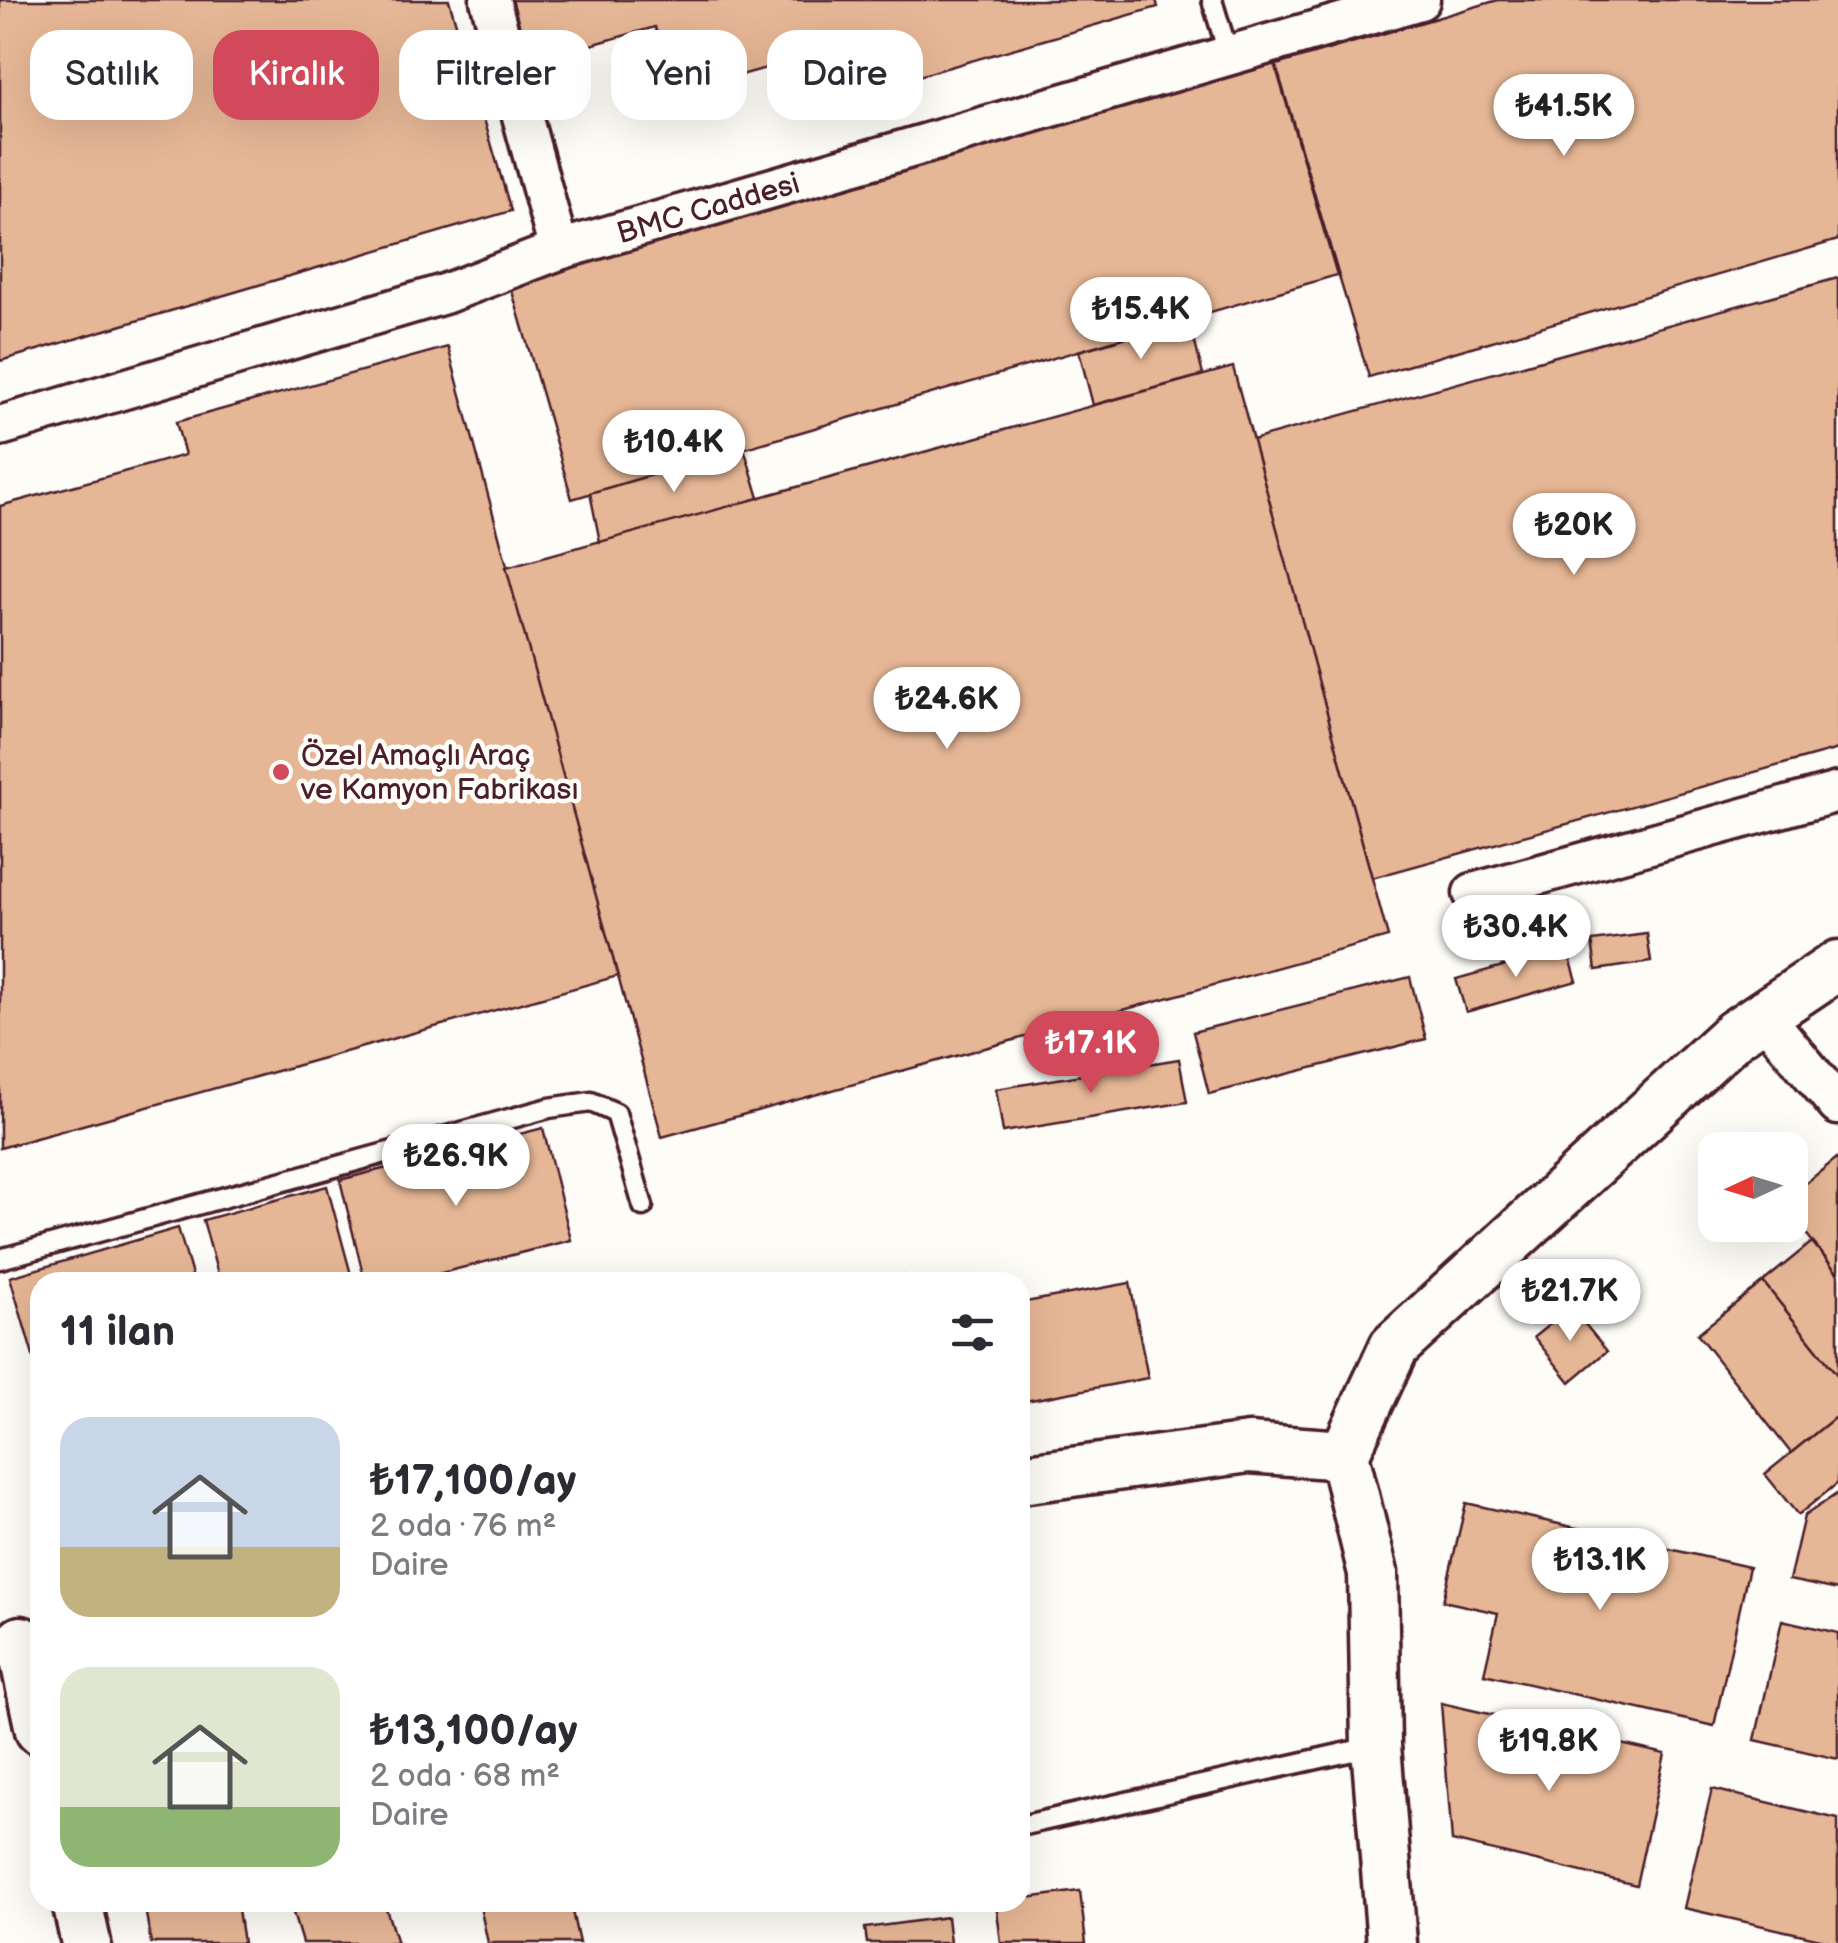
<!DOCTYPE html>
<html lang="tr">
<head>
<meta charset="utf-8">
<style>
  :root { --surface:#fff; --page:#f2f2f3; --text:#2b2b33; --muted:#7c7c81; --accent:#d1495b }
  body { margin:0; font-family:"Balsamiq Sans",sans-serif; background:var(--page); color:var(--text); height:100vh; display:flex; flex-direction:column; font-size:38px; white-space:nowrap }
  * { box-sizing:border-box; margin:0 }
  p { font-size:32px; color:var(--muted) }
  .icon { flex:none; width:55px; height:55px; fill:none; stroke:currentColor; stroke-width:2; stroke-linecap:round; stroke-linejoin:round }
  .map { position:relative; flex:1; overflow:hidden }
  .sheet { position:absolute; left:30px; top:1272px; width:1000px; height:640px; display:flex; flex-direction:column; background:var(--surface); border-radius:30px; box-shadow:0 10px 40px #0002 }
  .sheet>* { flex:none }
  .top-card { position:absolute; left:30px; top:30px; width:1000px; height:90px; display:flex; gap:20px }
  .needle { width:65px; rotate:266deg }
  .tools { position:absolute; left:1698px; top:1132px; display:grid; gap:20px }
  .tools a { display:grid; place-items:center; width:110px; height:110px; border-radius:20px; background:var(--surface); box-shadow:0 10px 40px #0002; font-size:50px }
  .price { position:absolute; translate:-50% -85px; padding:0 22px; border-radius:35px; background:#fff; color:#222; font-size:32px; line-height:65px; filter:drop-shadow(0 2px 5px #0008) }
  .price::after { content:''; position:absolute; left:50%; top:60px; width:30px; height:22px; margin-left:-15px; background:inherit; clip-path:polygon(0 0,100% 0,50% 100%) }
  .price.active { background:var(--accent); color:#fff }
  ul { padding:0; list-style:none }
  li { display:flex; align-items:center; gap:30px; height:250px; padding:0 30px }
  li span { display:grid; place-items:center; flex:none; width:280px; height:200px; border-radius:30px; color:#555 }
  li>.icon { margin-inline-start:auto }
  span .icon { width:120px; height:120px; fill:#fffc; stroke-width:1 }
  li b { font-size:42px }
  h2 { display:flex; justify-content:space-between; align-items:center; height:120px; padding:0 30px; font-size:42px }
  .pill { padding:0 35px; border-radius:30px; background:var(--surface); box-shadow:0 10px 40px #0002; font-size:35px; line-height:90px }
  .pill.active { background:var(--accent); color:#fff }
  .map>svg:first-child { display:block }
  .building { fill:#e6b796; stroke:#4a1f2b; stroke-width:2.5 }
  .lines { fill:none; stroke-linecap:round; stroke-linejoin:round }
  .service-casing { stroke:#4a1f2b; stroke-width:25 }
  .minor-casing { stroke:#4a1f2b; stroke-width:45 }
  .tertiary-casing { stroke:#4a1f2b; stroke-width:55 }
  .service { stroke:#fdfcf7; stroke-width:18 }
  .minor { stroke:#fdfcf7; stroke-width:38 }
  .tertiary { stroke:#fdfcf7; stroke-width:48 }
  .poi-dot { fill:#d1495b; stroke:#fdfcf7; stroke-width:4 }
  .labels { text-anchor:middle; stroke-width:9; stroke-linejoin:round; paint-order:stroke }
  .street-label { font-size:30px; fill:#4a1f2b; stroke:#fdfcf7 }
  .poi-label { font-size:30px; fill:#4a1f2b; stroke:#fdfcf7; text-anchor:start }
</style>
</head>
<body>
<div class="map">
<svg width="1838" height="1943" viewBox="0 0 1838 1943">
  <rect width="100%" height="100%" fill="#fdfcf7"/>
  <filter id="ink" filterUnits="userSpaceOnUse"><feTurbulence type="fractalNoise" baseFrequency=".01" numOctaves="2"/><feDisplacementMap in="SourceGraphic" scale="20" xChannelSelector="R" yChannelSelector="G"/><feConvolveMatrix kernelMatrix="1 2 1 2 8 2 1 2 1" color-interpolation-filters="sRGB"/></filter>
  <g filter="url(#ink)">
    <!-- building -->
    <g class="building">
      <polygon points="0,0 449,0 511,211 0,361"/>
      <polygon points="512,0 1156,0 1158,7 818,105 805,57 674,94 655,27 530,62"/>
      <polygon points="1498,0 1838,0 1838,240 1369,377 1276,65"/>
      <polygon points="1274,61 1337,275 572,499 510,284"/>
      <polygon points="1838,278 1838,749 1372,878 1252,440"/>
      <polygon points="1189,319 1203,375 1093,405 1079,351"/>
      <polygon points="448,347 618,976 0,1148 0,506 185,455 176,422"/>
      <polygon points="1233,367 1388,937 662,1137 506,567"/>
      <polygon points="744,448 759,498 600,542 590,493"/>
      <polygon points="1647,934 1651,962 1596,970 1592,941"/>
      <polygon points="1567,948 1577,981 1466,1012 1456,979"/>
      <polygon points="1410,977 1426,1039 1209,1094 1193,1032"/>
      <polygon points="1179,1059 1187,1102 1003,1132 996,1089"/>
      <polygon points="543,1128 571,1240 406,1282 365,1282 340,1180"/>
      <polygon points="1837,1158 1838,1160 1838,1274 1790,1213 1790,1196"/>
      <polygon points="327,1186 353,1282 220,1282 203,1220"/>
      <polygon points="178,1228 194,1282 40,1282 40,1380 10,1277"/>
      <polygon points="1812,1242 1838,1274 1838,1376 1763,1282"/>
      <polygon points="904,1276 905,1282 871,1282"/>
      <polygon points="1763,1282 1838,1376 1838,1415 1791,1453 1697,1334"/>
      <polygon points="1130,1283 1148,1378 1020,1402 1020,1303"/>
      <polygon points="1571,1307 1607,1351 1570,1382 1534,1337"/>
      <polygon points="1838,1415 1838,1483 1798,1515 1765,1474"/>
      <polygon points="1838,1493 1838,1590 1789,1580 1804,1516"/>
      <polygon points="1466,1503 1749,1567 1714,1726 1484,1674 1498,1613 1443,1601"/>
      <polygon points="1782,1620 1838,1633 1838,1759 1755,1740"/>
      <polygon points="1441,1703 1665,1754 1636,1885 1452,1841"/>
      <polygon points="1712,1789 1838,1819 1838,1943 1684,1908"/>
      <polygon points="1080,1891 1086,1943 1001,1943 996,1902"/>
      <polygon points="144,1902 237,1902 243,1943 151,1943"/>
      <polygon points="328,1902 384,1902 397,1943 302,1943 293,1913"/>
      <polygon points="479,1902 570,1902 579,1943 488,1943"/>
      <polygon points="947,1917 950,1943 867,1943 865,1928"/>
    </g>
    <g class="lines">
      <!-- service casing -->
      <g class="service-casing">
        <g id="service">
          <polyline points="1212,0 1229,56"/>
          <polyline points="0,1259 549,1108 591,1102 616,1113 643,1206"/>
          <polyline points="1020,1826 1375,1746"/>
        </g>
      </g>
      <!-- minor casing -->
      <g class="minor-casing">
        <g id="minor">
          <polyline points="490,0 559,250"/>
          <polyline points="0,426 444,294 559,250 1420,0"/>
          <polyline points="1473,893 1838,792"/>
          <polyline points="1763,1015 1838,1105"/>
        </g>
      </g>
      <!-- tertiary casing -->
      <g class="tertiary-casing">
        <g id="tertiary">
          <polyline points="1020,1479 1249,1448 1344,1455"/>
          <polyline points="21,1641 40,1730"/>
          <polyline points="77,1902 86,1943"/>
          <polyline points="1392,1943 1376,1746 1373,1573 1344,1455 1394,1347 1735,1034 1838,965"/>
        </g>
      </g>
      <!-- service -->
      <use href="#service" class="service"/>
      <!-- minor -->
      <use href="#minor" class="minor"/>
      <!-- tertiary -->
      <use href="#tertiary" class="tertiary"/>
    </g>
  </g>
  <!-- markers -->
  <circle class="poi-dot" cx="281" cy="772" r="10"/>
  <g class="labels">
    <!-- street labels -->
    <g class="street-label">
      <text transform="translate(708 208) rotate(-16)" y="10">BMC Caddesi</text>
    </g>
    <!-- poi labels -->
    <g class="poi-label">
      <text x="301" y="765">Özel Amaçlı Araç<tspan x="301" dy="34">ve Kamyon Fabrikası</tspan></text>
    </g>
  </g>
</svg>
<div class="tools">
<a><svg class="needle" viewBox="-14 -14 28 28"><path d="M0-13l5 13h-10z" fill="#e53935"/><path d="M0 13l5-13h-10z" fill="#7c7c81"/></svg></a>
</div>
<b class="price" style="left:1564px;top:159px">₺41.5K</b>
<b class="price" style="left:1141px;top:362px">₺15.4K</b>
<b class="price" style="left:674px;top:495px">₺10.4K</b>
<b class="price" style="left:1574px;top:578px">₺20K</b>
<b class="price" style="left:947px;top:752px">₺24.6K</b>
<b class="price" style="left:1516px;top:980px">₺30.4K</b>
<b class="price active" style="left:1091px;top:1096px">₺17.1K</b>
<b class="price" style="left:456px;top:1209px">₺26.9K</b>
<b class="price" style="left:1570px;top:1344px">₺21.7K</b>
<b class="price" style="left:1600px;top:1613px">₺13.1K</b>
<b class="price" style="left:1549px;top:1794px">₺19.8K</b>
<div class="top-card">
<a class="pill">Satılık</a>
<a class="pill active">Kiralık</a>
<a class="pill">Filtreler</a>
<a class="pill">Yeni</a>
<a class="pill">Daire</a>
</div>
<section class="sheet">
<h2>11 ilan<svg class="icon" aria-label="filters" viewBox="0 0 24 24"><path d="M4 7h16M4 17h16"/><circle cx="9" cy="7" r="2"/><circle cx="15" cy="17" r="2"/></svg></h2>
<ul>
<li><span style="background:linear-gradient(#c9d6e8 65%,#c2b280 0)"><svg class="icon" aria-label="home" viewBox="0 0 24 24"><path d="M3 11l9-7 9 7M6 9v11h12V9"/></svg></span><div><b>₺17,100/ay</b><p>2 oda · 76 m²</p><p>Daire</p></div></li>
<li><span style="background:linear-gradient(#dfe7d0 70%,#8fb573 0)"><svg class="icon" aria-label="home" viewBox="0 0 24 24"><path d="M3 11l9-7 9 7M6 9v11h12V9"/></svg></span><div><b>₺13,100/ay</b><p>2 oda · 68 m²</p><p>Daire</p></div></li>
</ul>
</section>
</div>
</body>
</html>
